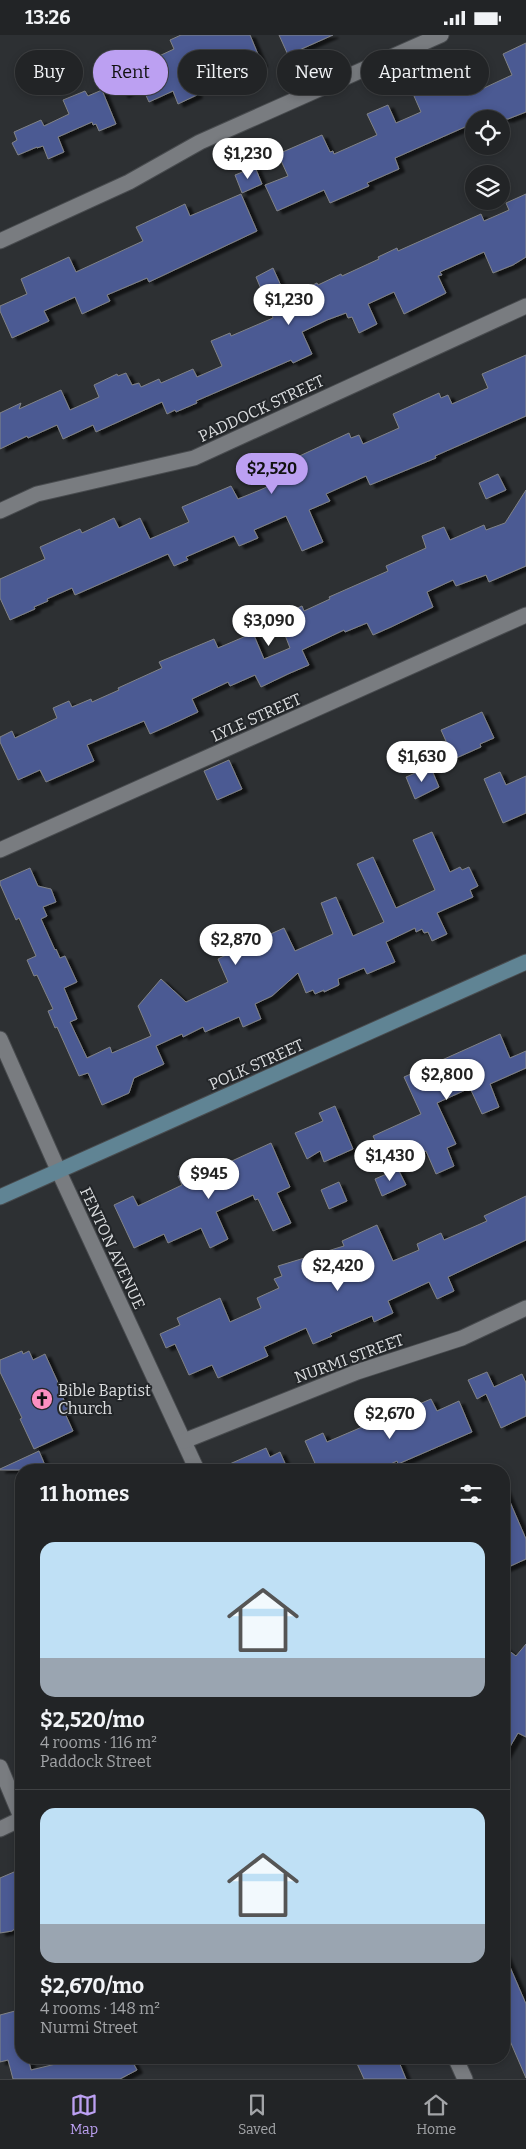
<!DOCTYPE html>
<html lang="en">
<head>
<meta charset="utf-8">
<style>
  :root { --surface:#222426; --page:#2e3032; --text:#f1f3f6; --muted:#a2a4a7; --line:#3f4143; --accent:#bca0f2 }
  body { margin:0; font-family:Bitter,serif; background:var(--page); color:var(--text); height:100vh; display:flex; flex-direction:column; font-size:19px; white-space:nowrap }
  * { box-sizing:border-box; margin:0 }
  p { font-size:16px; color:var(--muted) }
  .icon { flex:none; width:28px; height:28px; fill:none; stroke:currentColor; stroke-width:2; stroke-linecap:round; stroke-linejoin:round }
  .map { position:relative; flex:1; overflow:hidden }
  .side { position:absolute; left:15px; top:1429px; width:495px; height:600px; display:flex; flex-direction:column; background:var(--surface); border-radius:20px; box-shadow:0 2px 8px #0003,0 0 0 1px var(--line) }
  .side>* { flex:none }
  .guide { position:absolute; left:15px; top:15px; width:496px; height:45px; display:flex; gap:10px }
  .tools { position:absolute; left:465px; top:75px; display:grid; gap:10px }
  .tools a { display:grid; place-items:center; width:45px; height:45px; border-radius:50%; background:var(--surface); box-shadow:0 2px 8px #0003,0 0 0 1px var(--line); font-size:25px }
  .price { position:absolute; translate:-50% -42px; padding:0 11px; border-radius:18px; background:#fff; color:#222; font-size:16px; line-height:32px; filter:drop-shadow(0 1px 2px #0008) }
  .price::after { content:''; position:absolute; left:50%; top:30px; width:15px; height:11px; margin-left:-8px; background:inherit; clip-path:polygon(0 0,100% 0,50% 100%) }
  .price.current { background:var(--accent); color:#111 }
  ul { padding:0; list-style:none }
  li { display:grid; align-content:center; gap:10px; height:265px; padding:0 25px }
  li+li { border-top:1px solid var(--line) }
  li span { display:grid; place-items:center; height:155px; border-radius:15px; color:#555 }
  li>.icon { margin-inline-start:auto }
  span .icon { width:90px; height:90px; fill:#fffc; stroke-width:1 }
  li b { font-size:21px }
  h2 { display:flex; justify-content:space-between; align-items:center; height:60px; padding:0 25px; font-size:21px }
  .chip { padding:0 18px; border-radius:22px; background:var(--surface); box-shadow:0 2px 8px #0003,0 0 0 1px var(--line); font-size:18px; line-height:45px }
  .chip.current { background:var(--accent); color:#111 }
  .status { display:flex; justify-content:space-between; align-items:center; height:35px; padding:0 25px; background:var(--surface); direction:ltr }
  .status svg { height:14px; fill:currentColor }
  .menu { display:flex; justify-content:space-around; align-items:center; height:70px; border-top:1px solid var(--line); background:var(--surface); font-size:14px; color:var(--muted) }
  .menu a { display:grid; justify-items:center; gap:2px }
  .menu .current { color:var(--accent) }
  .map>svg:first-child { display:block }
  .building { fill:#4b5a93; stroke:#818387; filter:url(#shadow) }
  .lines { fill:none; stroke-linecap:round; stroke-linejoin:round }
  .street-casing { stroke:#484b4e; stroke-width:17 }
  .secondary-casing { stroke:#484b4e; stroke-width:17 }
  .street { stroke:#797c80; stroke-width:15 }
  .secondary { stroke:#608494; stroke-width:15 }
  .labels { text-anchor:middle; stroke-width:4; stroke-linejoin:round; paint-order:stroke }
  .street-label { font-size:16px; fill:#dadcde; stroke:#232629 }
  .poi-label { font-size:16px; fill:#dadcde; stroke:#232629; text-anchor:start }
</style>
</head>
<body>
<div class="status"><b>13:26</b><svg viewBox="0 0 49 12"><path d="M0 12V9h3v3zM5 12V6h3v6zM10 12V3h3v9zM15 12V0h3v12zM26 1h20v11H26zM47 4h2v5h-2z"/></svg></div>
<div class="map">
<svg width="526" height="2044" viewBox="0 0 526 2044">
  <defs>
    <filter id="shadow"><feDropShadow dx="5.5" dy="3" stdDeviation="1" flood-color="#0009"/></filter>
  </defs>
  <rect width="100%" height="100%" fill="#2d3033"/>
  <!-- building -->
  <g class="building">
    <polygon points="181,0 250,0 262,29 243,37 236,21 233,23 231,19 187,38 197,60 178,69 173,56 149,67 143,54 138,56 136,53 123,60 114,40 121,37 115,24 135,15 142,29 174,14 170,5"/>
    <polygon points="279,0 333,0 288,20"/>
    <polygon points="526,8 526,77 508,84 474,84 474,88 395,123 399,134 367,148 369,151 330,168 324,155 277,176 265,150 288,141 278,119 322,100 330,117 333,116 334,119 377,100 367,79 388,70 396,88 421,77 414,61 438,51 437,48 456,40 464,58 467,57 469,60 512,40 503,19"/>
    <polygon points="102,55 116,89 99,96 96,89 93,90 92,87 58,102 64,117 48,124 43,111 37,113 37,112 18,120 12,108 17,105 14,97 41,85 44,91 69,79 63,65 85,56 88,61"/>
    <polygon points="255,132 262,149 242,158 235,140"/>
    <polygon points="241,159 257,196 149,247 147,243 107,260 110,266 82,279 75,262 44,276 49,286 12,303 0,276 0,271 27,259 21,244 69,222 76,237 143,206 136,192 166,178 185,169 190,181"/>
    <polygon points="526,159 526,222 513,230 493,238 484,217 440,237 442,240 438,241 446,258 404,279 394,257 368,269 377,289 359,298 352,282 348,283 346,278 327,285 302,297 312,319 293,328 291,325 196,366 197,368 176,377 175,375 167,379 162,367 96,397 93,390 63,404 57,390 28,403 27,401 0,414 0,378 21,368 19,374 61,355 70,375 99,362 94,350 117,339 118,341 126,338 132,350 139,348 141,352 159,344 161,348 193,334 197,342 222,331 211,306 230,298 231,301 273,283 256,242 273,233 286,262 317,248 318,250 341,239 342,241 379,224 378,222 397,213 398,216 481,179 484,186 509,175 506,168"/>
    <polygon points="526,320 526,381 435,421 436,423 370,450 366,441 326,459 330,466 309,475 323,507 302,516 286,481 254,495 258,503 239,511 234,501 186,522 188,525 174,531 168,519 75,560 72,553 47,564 48,566 34,572 35,574 10,585 0,563 0,544 45,524 40,512 80,494 82,498 114,483 119,493 140,483 150,504 189,487 182,472 231,451 238,464 260,455 299,438 293,424 349,398 351,403 359,400 363,409 399,393 393,379 439,358 441,363 448,360 452,369 488,353 482,339"/>
    <polygon points="498,439 506,455 486,464 479,448"/>
    <polygon points="526,455 526,531 489,547 486,540 456,551 453,545 427,557 433,572 391,592 373,600 367,588 345,597 344,595 302,615 309,630 288,639 261,652 255,640 230,651 228,647 192,664 198,677 168,691 150,699 144,686 87,710 94,726 46,747 40,735 18,745 0,707 0,702 12,696 15,703 57,683 53,673 69,666 72,672 91,664 92,667 119,655 118,653 162,633 159,627 214,604 218,613 253,598 264,624 290,613 278,582 302,571 304,576 330,564 329,562 388,536 386,531 426,513 422,501 444,492 450,505 484,490 486,495 505,488"/>
    <polygon points="482,677 494,703 480,709 481,712 454,724 441,695"/>
    <polygon points="229,725 242,754 217,765 204,736"/>
    <polygon points="427,733 431,733 439,752 415,764 406,742"/>
    <polygon points="500,737 506,750 526,741 526,778 503,788 484,744"/>
    <polygon points="432,797 450,837 460,832 462,835 469,832 478,851 470,855 473,862 437,878 447,899 432,906 428,897 424,898 422,894 416,897 415,893 386,907 395,927 367,939 364,933 338,944 339,950 324,957 324,955 315,959 313,955 306,958 298,938 272,961 255,969 261,984 243,992 239,982 205,997 203,992 183,1002 182,999 156,1011 164,1029 134,1043 129,1058 102,1070 88,1038 79,1041 57,992 55,993 48,976 53,974 37,940 34,941 27,925 36,921 19,883 16,885 0,849 0,846 30,833 38,851 51,854 56,867 43,872 47,881 41,884 55,915 56,914 60,923 65,921 77,947 64,953 77,984 70,987 87,1023 110,1012 112,1018 151,1001 138,971 161,944 186,967 228,947 218,924 226,920 224,917 239,910 237,906 254,898 257,905 284,893 295,916 333,899 321,868 336,862 353,901 384,887 357,829 373,822 396,873 435,855 413,805"/>
    <polygon points="500,999 510,1023 526,1016 526,1033 490,1049 499,1072 482,1079 470,1053 437,1068 456,1109 447,1113 454,1131 436,1139 426,1116 388,1134 373,1101 421,1079 404,1042"/>
    <polygon points="335,1071 353,1114 324,1127 320,1116 307,1124 295,1098 323,1086 319,1078"/>
    <polygon points="271,1108 290,1152 277,1158 291,1188 273,1196 258,1164 255,1165 253,1160 216,1177 228,1204 210,1213 201,1193 168,1208 164,1199 134,1213 114,1170 133,1161 138,1171 182,1150 178,1141 193,1134 197,1142"/>
    <polygon points="398,1134 406,1150 382,1161 375,1144"/>
    <polygon points="339,1147 347,1166 329,1174 321,1155"/>
    <polygon points="526,1161 526,1205 448,1242 454,1256 437,1264 429,1247 388,1266 393,1278 374,1287 372,1281 330,1299 332,1301 313,1309 306,1293 264,1312 268,1321 218,1343 212,1330 189,1340 175,1309 166,1313 160,1299 180,1290 177,1283 220,1263 230,1287 261,1273 257,1263 279,1253 274,1244 282,1241 278,1231 344,1211 342,1206 377,1190 393,1226 419,1215 417,1209 441,1198 444,1205 487,1186 484,1181"/>
    <polygon points="22,1316 23,1319 29,1316 33,1325 45,1319 60,1352 58,1352 68,1374 64,1376 73,1396 34,1414 20,1384 22,1383 0,1337 0,1325"/>
    <polygon points="487,1337 494,1352 522,1339 526,1348 526,1381 501,1393 486,1359 477,1364 468,1345"/>
    <polygon points="431,1364 437,1376 459,1366 472,1397 398,1429 397,1426 378,1435 318,1435 305,1406 323,1398 327,1407 362,1392 360,1388 379,1380 385,1393 415,1379 412,1372"/>
    <polygon points="266,1413 270,1422 280,1417 288,1435 216,1435"/>
    <polygon points="39,1416 47,1435 0,1435 0,1434"/>
    <polygon points="504,1453 526,1504 526,1524 504,1534"/>
    <polygon points="526,1609 526,1702 518,1698 504,1722 504,1612 516,1621"/>
    <polygon points="21,1834 21,1889 12,1896 0,1898 0,1843"/>
    <polygon points="504,1918 526,1969 526,2043 504,1992"/>
    <polygon points="15,1976 21,1998 21,2022 28,2022 31,2035 64,2027 61,2022 89,2022 92,2028 102,2022 130,2022 137,2035 120,2044 13,2044 8,2025 0,2027 0,1980"/>
    <polygon points="354,2022 397,2022 406,2044 364,2044"/>
  </g>
  <g class="lines">
    <!-- street casing -->
    <g class="street-casing">
      <g id="street">
        <polyline points="0,206 129,147 200,107 441,0"/>
        <polyline points="0,476 37,459 194,423 526,271"/>
        <polyline points="0,815 526,580"/>
        <polyline points="0,1004 59,1137 197,1435"/>
        <polyline points="184,1406 357,1337 462,1303 526,1273"/>
        <polyline points="0,1732 21,1782"/>
        <polyline points="0,1794 21,1784"/>
        <polyline points="455,2022 465,2044"/>
      </g>
    </g>
    <!-- secondary casing -->
    <g class="secondary-casing">
      <polyline id="secondary" points="0,1162 526,927"/>
    </g>
    <!-- street -->
    <use href="#street" class="street"/>
    <!-- secondary -->
    <use href="#secondary" class="secondary"/>
  </g>
  <!-- icons -->
  <defs>
    <g id="church-disc" transform="scale(1.125)"><circle r="9.5" fill="#fc8fc2" stroke="#232629"/><path d="M-1.2-6h2.4v3.5h3.3v2.4h-3.3V6h-2.4V-.1h-3.3v-2.4h3.3Z" fill="#111"/></g>
  </defs>
  <g fill-rule="evenodd">
    <use href="#church-disc" x="42" y="1364"/>
  </g>
  <g class="labels">
    <!-- street labels -->
    <g class="street-label">
      <text transform="translate(261 373) rotate(-25)" y="6">PADDOCK STREET</text>
      <text transform="translate(256 682) rotate(-24)" y="6">LYLE STREET</text>
      <text transform="translate(256 1029) rotate(-24)" y="6">POLK STREET</text>
      <text transform="translate(113 1213) rotate(65)" y="6">FENTON AVENUE</text>
      <text transform="translate(349 1323) rotate(-20)" y="6">NURMI STREET</text>
    </g>
    <!-- poi labels -->
    <g class="poi-label">
      <text x="58" y="1361">Bible Baptist<tspan x="58" dy="18">Church</tspan></text>
    </g>
  </g>
</svg>
<div class="tools">
<a><svg class="icon" aria-label="locate" viewBox="0 0 24 24"><circle cx="12" cy="12" r="6"/><path d="M12 2v4M12 18v4M2 12h4M18 12h4"/></svg></a>
<a><svg class="icon" aria-label="layers" viewBox="0 0 24 24"><path d="M12 4l9 5-9 5-9-5zM3 14l9 5 9-5"/></svg></a>
</div>
<b class="price" style="left:248px;top:145px">$1,230</b>
<b class="price" style="left:289px;top:291px">$1,230</b>
<b class="price current" style="left:272px;top:460px">$2,520</b>
<b class="price" style="left:269px;top:612px">$3,090</b>
<b class="price" style="left:422px;top:748px">$1,630</b>
<b class="price" style="left:236px;top:931px">$2,870</b>
<b class="price" style="left:447px;top:1066px">$2,800</b>
<b class="price" style="left:390px;top:1147px">$1,430</b>
<b class="price" style="left:209px;top:1165px">$945</b>
<b class="price" style="left:338px;top:1257px">$2,420</b>
<b class="price" style="left:390px;top:1405px">$2,670</b>
<div class="guide">
<a class="chip">Buy</a>
<a class="chip current">Rent</a>
<a class="chip">Filters</a>
<a class="chip">New</a>
<a class="chip">Apartment</a>
</div>
<section class="side">
<h2>11 homes<svg class="icon" aria-label="filters" viewBox="0 0 24 24"><path d="M4 7h16M4 17h16"/><circle cx="9" cy="7" r="2"/><circle cx="15" cy="17" r="2"/></svg></h2>
<ul>
<li><span style="background:linear-gradient(#bfe0f5 75%,#9aa5b1 0)"><svg class="icon" aria-label="home" viewBox="0 0 24 24"><path d="M3 11l9-7 9 7M6 9v11h12V9"/></svg></span><div><b>$2,520/mo</b><p>4 rooms · 116 m²</p><p>Paddock Street</p></div></li>
<li><span style="background:linear-gradient(#bfe0f5 75%,#9aa5b1 0)"><svg class="icon" aria-label="home" viewBox="0 0 24 24"><path d="M3 11l9-7 9 7M6 9v11h12V9"/></svg></span><div><b>$2,670/mo</b><p>4 rooms · 148 m²</p><p>Nurmi Street</p></div></li>
</ul>
</section>
</div>
<nav class="menu">
<a class="current"><svg class="icon" aria-label="map" viewBox="0 0 24 24"><path d="M3 6l6-2 6 2 6-2v14l-6 2-6-2-6 2zM9 4v14M15 6v14"/></svg>Map</a>
<a><svg class="icon" aria-label="saved" viewBox="0 0 24 24"><path d="M7 4h10v16l-5-4-5 4z"/></svg>Saved</a>
<a><svg class="icon" aria-label="home" viewBox="0 0 24 24"><path d="M3 11l9-7 9 7M6 9v11h12V9"/></svg>Home</a>
</nav>
</body>
</html>
